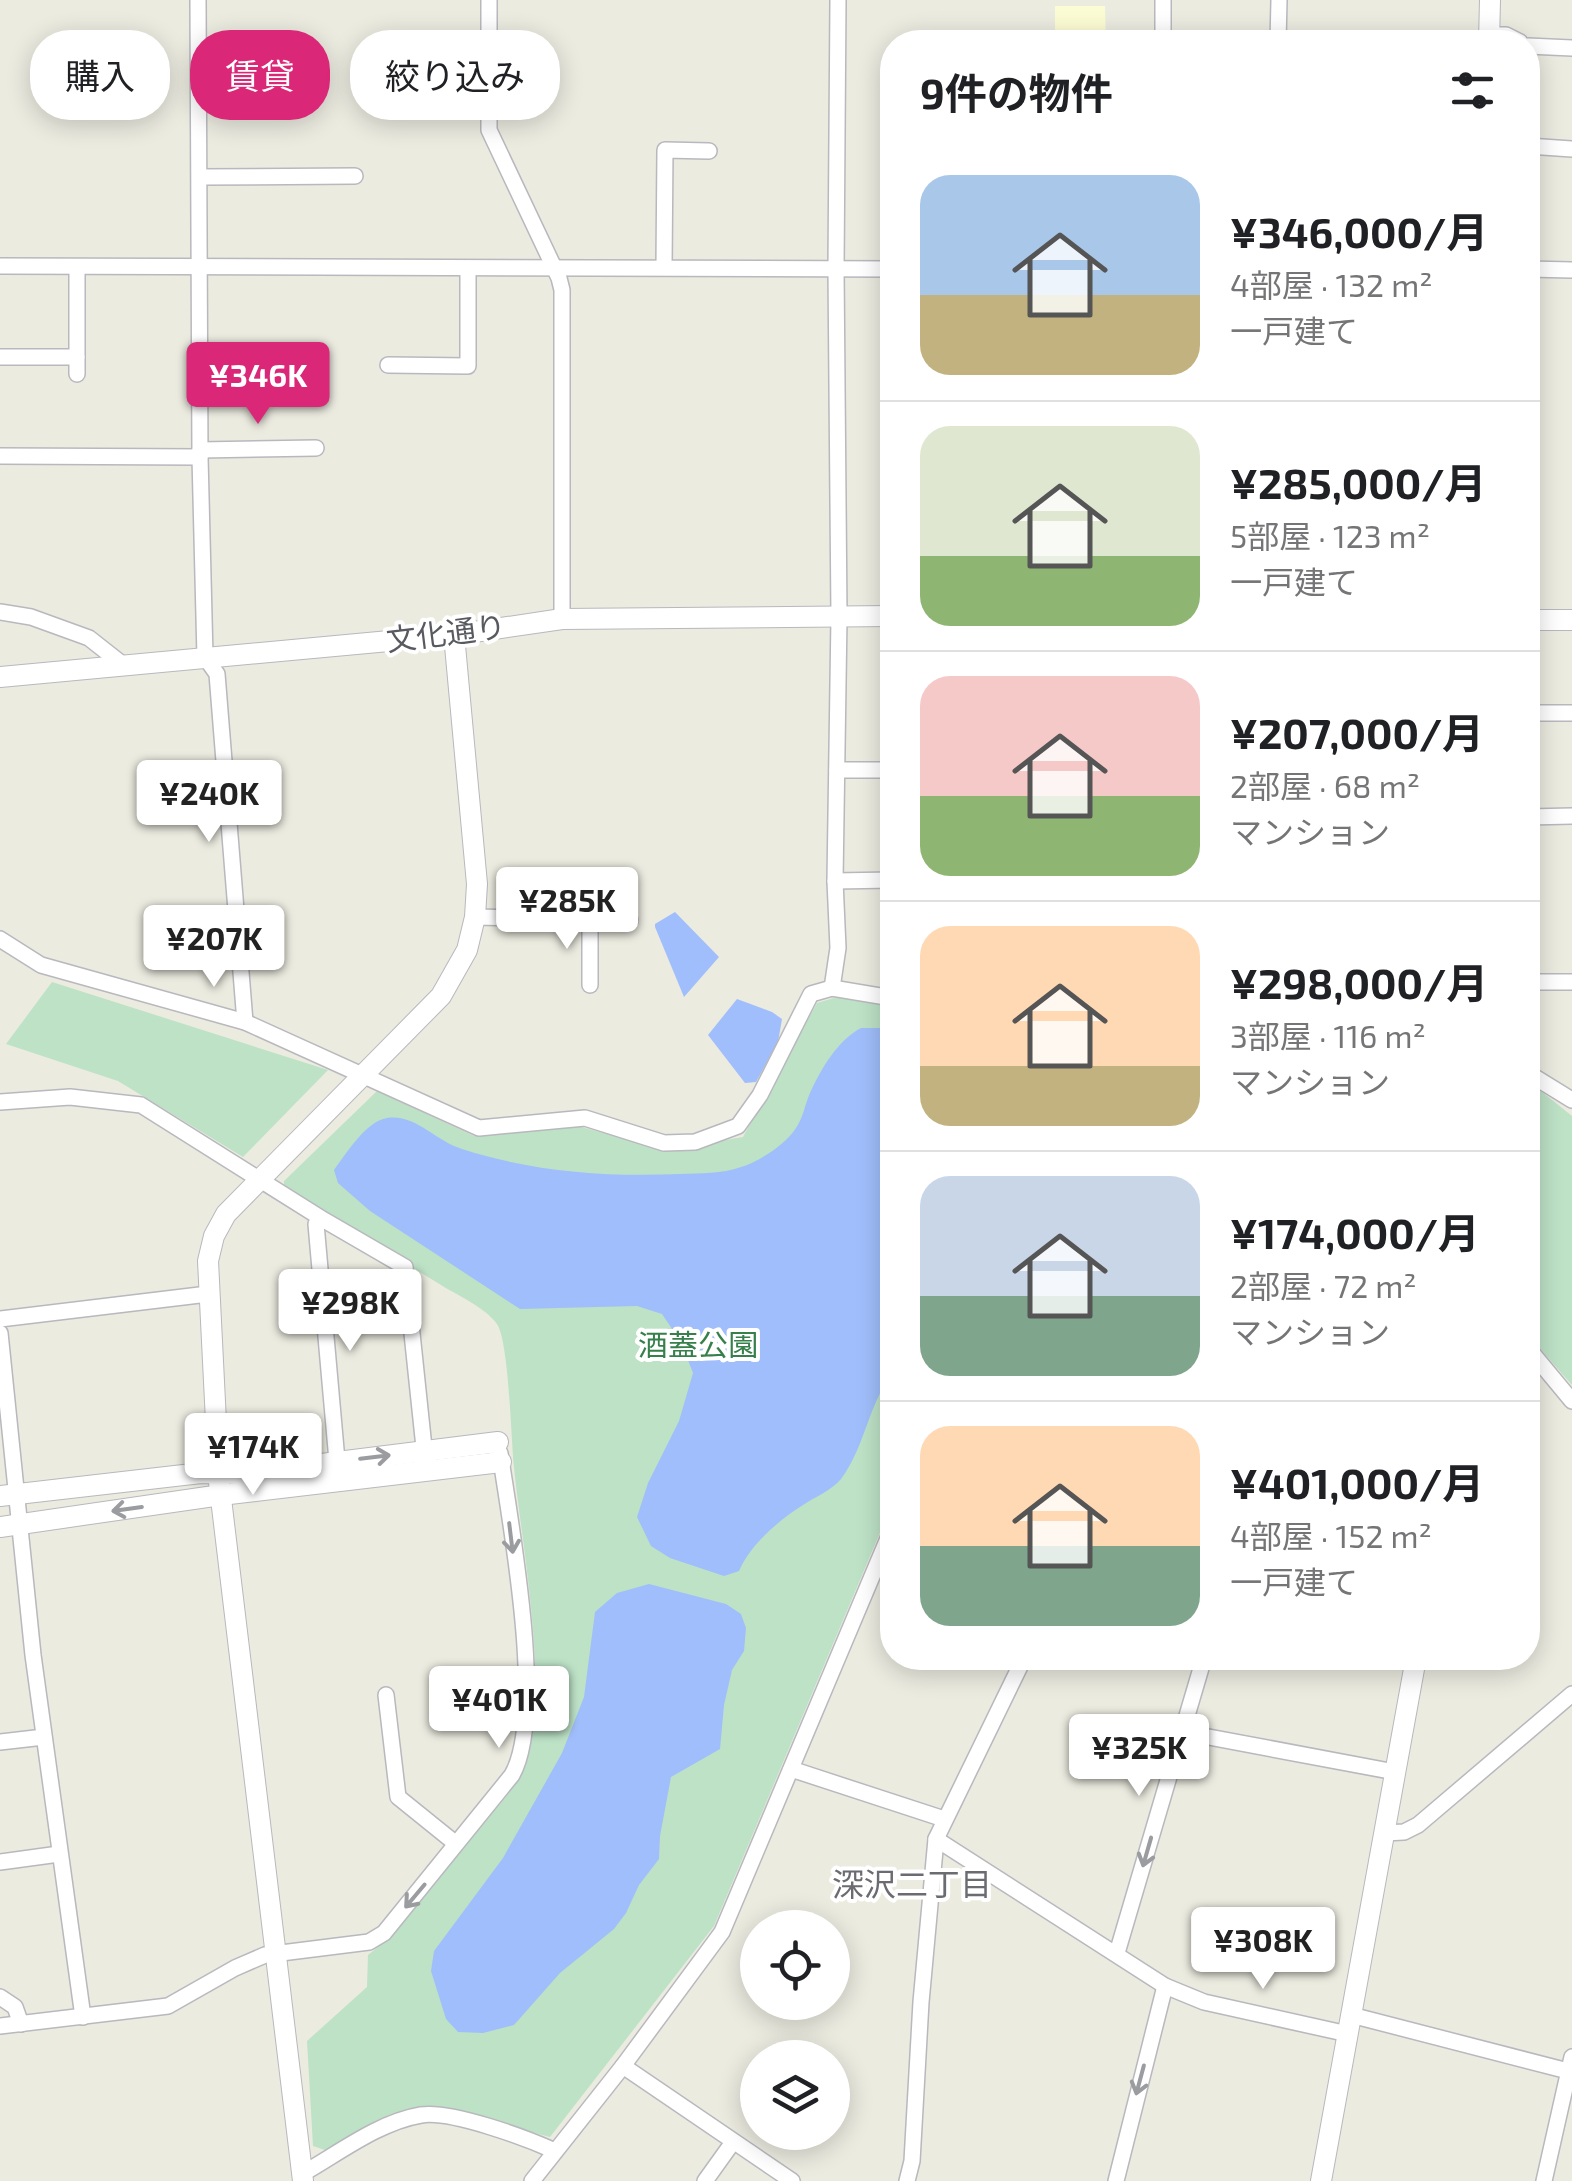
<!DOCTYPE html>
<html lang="ja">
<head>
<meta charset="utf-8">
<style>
  :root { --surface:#fff; --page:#f6f6f6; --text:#202124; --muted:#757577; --line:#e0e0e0; --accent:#db2777 }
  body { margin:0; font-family:"Exo 2","Noto Sans JP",sans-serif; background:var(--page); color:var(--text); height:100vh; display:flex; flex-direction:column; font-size:38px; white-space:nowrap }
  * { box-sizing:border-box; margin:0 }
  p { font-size:32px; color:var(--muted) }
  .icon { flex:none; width:55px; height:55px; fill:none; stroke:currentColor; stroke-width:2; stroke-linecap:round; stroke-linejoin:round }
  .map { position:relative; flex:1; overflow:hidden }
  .drawer { position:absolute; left:880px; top:30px; width:660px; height:1640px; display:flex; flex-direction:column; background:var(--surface); border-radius:40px; box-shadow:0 5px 25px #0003 }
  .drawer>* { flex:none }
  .top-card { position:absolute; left:30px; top:30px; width:700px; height:90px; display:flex; gap:20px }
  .tools { position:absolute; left:740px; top:1910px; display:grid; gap:20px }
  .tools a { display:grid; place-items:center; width:110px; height:110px; border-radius:50%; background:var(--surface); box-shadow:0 5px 25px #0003; font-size:50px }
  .price { position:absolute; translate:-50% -85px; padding:0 22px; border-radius:10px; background:#fff; color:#222; font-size:32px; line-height:65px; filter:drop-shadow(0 2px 5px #0008) }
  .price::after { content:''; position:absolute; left:50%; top:60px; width:30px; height:22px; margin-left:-15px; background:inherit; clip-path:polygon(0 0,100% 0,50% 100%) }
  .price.selected { background:var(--accent); color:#fff }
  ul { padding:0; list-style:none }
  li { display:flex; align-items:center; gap:30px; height:250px; padding:0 40px }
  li+li { border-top:2px solid var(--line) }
  li span { display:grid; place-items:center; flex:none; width:280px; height:200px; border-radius:30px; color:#555 }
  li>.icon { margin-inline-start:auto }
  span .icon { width:120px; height:120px; fill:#fffc; stroke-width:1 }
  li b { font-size:42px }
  h2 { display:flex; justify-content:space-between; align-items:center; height:120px; padding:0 40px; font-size:42px }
  .pill { padding:0 35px; border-radius:40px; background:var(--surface); box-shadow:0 5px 25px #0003; font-size:35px; line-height:90px }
  .pill.selected { background:var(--accent); color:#fff }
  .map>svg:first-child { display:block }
  .commercial { fill:#fcfcd4 }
  .green { fill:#bde2c6 }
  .water { fill:#a0befb }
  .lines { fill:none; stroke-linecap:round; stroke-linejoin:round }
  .minor-casing { stroke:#b8b8be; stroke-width:18 }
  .tertiary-casing { stroke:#b8b8be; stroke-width:22 }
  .minor { stroke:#fff; stroke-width:15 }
  .tertiary { stroke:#fff; stroke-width:20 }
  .oneway { stroke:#9b9ca0 }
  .labels { text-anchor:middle; stroke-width:8; stroke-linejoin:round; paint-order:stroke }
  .street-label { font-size:30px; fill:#595a60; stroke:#fff }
  .park-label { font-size:30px; fill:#37804c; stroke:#fff }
  .neighbourhood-label { font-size:32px; fill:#6a6c72; stroke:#fff }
</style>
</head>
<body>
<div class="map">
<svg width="1572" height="2181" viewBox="0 0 1572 2181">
  <rect width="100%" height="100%" fill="#ebebe0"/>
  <!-- commercial -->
  <polygon class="commercial" points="1055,6 1105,6 1106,42 1055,42"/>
  <!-- green -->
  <g class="green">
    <polygon points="52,982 328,1070 243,1157 118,1081 6,1044"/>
    <path d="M837,997l55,8v499l-178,422 -164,211c-55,-14 -111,-46 -168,-19 -19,9 -36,22 -54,33l-15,-5 -6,-105 60,-54 1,-32c40,-30 64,-70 94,-109 20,-25 48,-47 61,-77 30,-65 -2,-228 -9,-302 -3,-28 -5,-125 -17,-143 -11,-16 -40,-29 -56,-39 -52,-32 -105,-63 -157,-94v-10l93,-90 97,45 100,-11 92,25 77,-13 74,-134z"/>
    <polygon points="1528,1085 1542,1092 1572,1116 1572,1385 1528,1335"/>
  </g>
  <!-- water -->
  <g class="water">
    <polygon points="675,912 719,957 684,997 655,927 655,924"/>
    <polygon points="737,999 772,1012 782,1019 778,1042 756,1082 745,1083 708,1035"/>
    <path d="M861,1028h20l11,5v341c-24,31 -27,73 -51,105 -9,11 -26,18 -38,26 -24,15 -53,40 -64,66l-15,5 -54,-18 -19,-12 -14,-29 11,-34 31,-62 14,-48 -12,-31 -19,-28 -25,-8 -117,3 -150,-98 -32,-28 -4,-13c12,-16 32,-49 53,-52 29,-4 48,23 75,31 71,23 144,28 218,25 20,-1 42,0 61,-7 19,-6 44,-22 55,-39 7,-10 9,-24 14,-35 11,-24 27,-52 51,-65z"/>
    <polygon points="649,1584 726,1604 741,1614 746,1628 744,1651 732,1670 724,1705 720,1749 671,1777 660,1836 659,1859 639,1885 626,1913 614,1929 560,1973 514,2025 483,2033 458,2032 446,2019 431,1971 434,1951 503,1858 562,1753 584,1697 595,1612 617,1593"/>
  </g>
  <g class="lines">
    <!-- minor casing -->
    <g class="minor-casing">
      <g id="minor">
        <polyline points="198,0 200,457 205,657 217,674 245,1022"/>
        <polyline points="489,0 489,130 559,278 562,290 562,619"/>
        <polyline points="838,0 836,269 839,617 835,881 838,948 832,988 892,998"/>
        <polyline points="1163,0 1163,42"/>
        <polyline points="1489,35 1506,35 1520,42"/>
        <polyline points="1278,42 1279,0"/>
        <polyline points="1528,46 1572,48"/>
        <polyline points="1528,146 1572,149"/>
        <polyline points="200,177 355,176"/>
        <polyline points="0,266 892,269"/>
        <polyline points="77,267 77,374"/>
        <polyline points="664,267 665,150 709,151"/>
        <polyline points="1528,269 1572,270"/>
        <polyline points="0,357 77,357"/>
        <polyline points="388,365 468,366 468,268"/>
        <polyline points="200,450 316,448"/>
        <polyline points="0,456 200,457"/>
        <polyline points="0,612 31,617 89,638 122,664"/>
        <polyline points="1528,713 1572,713"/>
        <polyline points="837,770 892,770"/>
        <polyline points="1528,817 1572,816"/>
        <polyline points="835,881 892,880"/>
        <polyline points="475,917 630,920"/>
        <polyline points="590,919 590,985"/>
        <polyline points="0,939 41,965 245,1022 479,1128 585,1118 664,1143 695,1142 738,1126 760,1095 811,994 832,988"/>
        <polyline points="1528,982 1572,982"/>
        <polyline points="1528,1073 1572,1100"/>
        <polyline points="0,1102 70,1097 141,1105 324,1220 405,1267 425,1457"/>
        <polyline points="320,1218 316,1224 338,1472"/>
        <polyline points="0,1319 208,1294"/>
        <polyline points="0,1333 33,1655 83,2017"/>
        <polyline points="1528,1348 1572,1401"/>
        <polyline points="386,1695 398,1797 455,1843"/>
        <polyline points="1182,1732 1395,1772"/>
        <polyline points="0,1742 44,1737"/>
        <polyline points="791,1769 944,1819"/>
        <polyline points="1384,1833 1404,1832 1418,1825 1572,1694"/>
        <polyline points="936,1839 1165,1986 1204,2002 1348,2034"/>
        <polyline points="0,1862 59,1854"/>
        <polyline points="1117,1953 1204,1658"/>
        <polyline points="0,1997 15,2007 21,2024"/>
        <polyline points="1351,2015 1568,2071"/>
        <path d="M0,2026l168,-20 67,-38 30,-13 104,-13 15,-9 128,-158c34,-60 -1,-248 -12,-322"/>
        <polyline points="623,2066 792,2181"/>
        <path d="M302,2174c37,-21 77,-52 119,-59 30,-5 105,23 134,36"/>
        <polyline points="532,2181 623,2066 722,1932 892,1529"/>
        <polyline points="705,2181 733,2142"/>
        <polyline points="907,2181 912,2161 921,2002 936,1839 1024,1658"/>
        <polyline points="1116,2181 1165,1986"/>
        <polyline points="1544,2181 1572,2057"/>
      </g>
    </g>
    <!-- tertiary casing -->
    <g class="tertiary-casing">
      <g id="tertiary">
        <polyline points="1489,42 1490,0"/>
        <polyline points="1528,620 1572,620"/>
        <polyline points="0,677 454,635 562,619 892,616"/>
        <polyline points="0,1496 201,1473 241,1474 498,1442"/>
        <polyline points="0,1527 221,1495 501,1462"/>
        <polyline points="303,2181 219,1482 208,1261 214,1236 226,1214 441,996 467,950 475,917 477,884 454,635"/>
        <polyline points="1321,2181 1416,1658"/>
      </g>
    </g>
    <!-- minor -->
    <use href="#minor" class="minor"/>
    <!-- tertiary -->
    <use href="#tertiary" class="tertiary"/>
  </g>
  <!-- one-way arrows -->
  <defs><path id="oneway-shaft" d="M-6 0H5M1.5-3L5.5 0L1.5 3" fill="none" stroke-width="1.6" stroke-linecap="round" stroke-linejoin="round" transform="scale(2.5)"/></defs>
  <g class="oneway">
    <use href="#oneway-shaft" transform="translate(375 1457) rotate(-7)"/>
    <use href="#oneway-shaft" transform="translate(127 1509) rotate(172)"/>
    <use href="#oneway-shaft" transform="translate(511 1538) rotate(83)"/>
    <use href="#oneway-shaft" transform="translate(1147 1852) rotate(106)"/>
    <use href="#oneway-shaft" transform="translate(415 1896) rotate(130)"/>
    <use href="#oneway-shaft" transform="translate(1140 2080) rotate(105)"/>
  </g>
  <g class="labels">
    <!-- street labels -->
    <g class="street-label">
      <text transform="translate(446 634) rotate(-7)" y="10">文化通り</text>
    </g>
    <!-- park labels -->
    <g class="park-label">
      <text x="698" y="1356">酒蓋公園</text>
    </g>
    <!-- neighbourhood labels -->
    <g class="neighbourhood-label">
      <text x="912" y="1896">深沢二丁目</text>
    </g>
  </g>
</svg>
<div class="tools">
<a><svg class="icon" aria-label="locate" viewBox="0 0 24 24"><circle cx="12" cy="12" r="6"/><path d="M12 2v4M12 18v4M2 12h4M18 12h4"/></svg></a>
<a><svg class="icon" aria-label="layers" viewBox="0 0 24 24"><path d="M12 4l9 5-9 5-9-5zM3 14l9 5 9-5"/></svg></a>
</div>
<b class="price selected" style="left:258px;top:427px">¥346K</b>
<b class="price" style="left:209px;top:845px">¥240K</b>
<b class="price" style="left:567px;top:952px">¥285K</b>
<b class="price" style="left:214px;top:990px">¥207K</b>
<b class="price" style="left:350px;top:1354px">¥298K</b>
<b class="price" style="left:253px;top:1498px">¥174K</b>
<b class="price" style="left:499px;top:1751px">¥401K</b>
<b class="price" style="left:1139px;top:1799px">¥325K</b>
<b class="price" style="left:1263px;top:1992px">¥308K</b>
<div class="top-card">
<a class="pill">購入</a>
<a class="pill selected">賃貸</a>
<a class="pill">絞り込み</a>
</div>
<section class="drawer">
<h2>9件の物件<svg class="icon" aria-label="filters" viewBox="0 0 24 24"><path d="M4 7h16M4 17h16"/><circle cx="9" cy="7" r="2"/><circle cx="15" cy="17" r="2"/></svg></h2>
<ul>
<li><span style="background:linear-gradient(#a9c7e8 60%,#c2b280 0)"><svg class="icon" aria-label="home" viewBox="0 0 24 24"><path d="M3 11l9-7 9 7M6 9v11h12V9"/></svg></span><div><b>¥346,000/月</b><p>4部屋 · 132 m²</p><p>一戸建て</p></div></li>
<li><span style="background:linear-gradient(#dfe7d0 65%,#8fb573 0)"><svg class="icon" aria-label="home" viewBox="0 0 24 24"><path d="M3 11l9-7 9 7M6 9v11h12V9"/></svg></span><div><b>¥285,000/月</b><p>5部屋 · 123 m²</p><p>一戸建て</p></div></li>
<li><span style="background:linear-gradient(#f6c9c9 60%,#8fb573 0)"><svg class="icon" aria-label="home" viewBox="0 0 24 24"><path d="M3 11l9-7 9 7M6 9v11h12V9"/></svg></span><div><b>¥207,000/月</b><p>2部屋 · 68 m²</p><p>マンション</p></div></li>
<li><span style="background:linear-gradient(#ffd9b3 70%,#c2b280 0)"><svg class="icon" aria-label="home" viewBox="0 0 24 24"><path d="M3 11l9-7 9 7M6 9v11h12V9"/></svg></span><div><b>¥298,000/月</b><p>3部屋 · 116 m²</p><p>マンション</p></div></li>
<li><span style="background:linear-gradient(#c9d6e8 60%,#7fa58c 0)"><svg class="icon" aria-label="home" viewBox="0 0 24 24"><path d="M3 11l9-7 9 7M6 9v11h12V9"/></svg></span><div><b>¥174,000/月</b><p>2部屋 · 72 m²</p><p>マンション</p></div></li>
<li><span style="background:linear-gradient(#ffd9b3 60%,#7fa58c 0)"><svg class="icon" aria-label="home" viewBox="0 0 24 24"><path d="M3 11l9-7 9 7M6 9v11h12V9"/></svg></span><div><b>¥401,000/月</b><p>4部屋 · 152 m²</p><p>一戸建て</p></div></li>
</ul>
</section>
</div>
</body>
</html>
